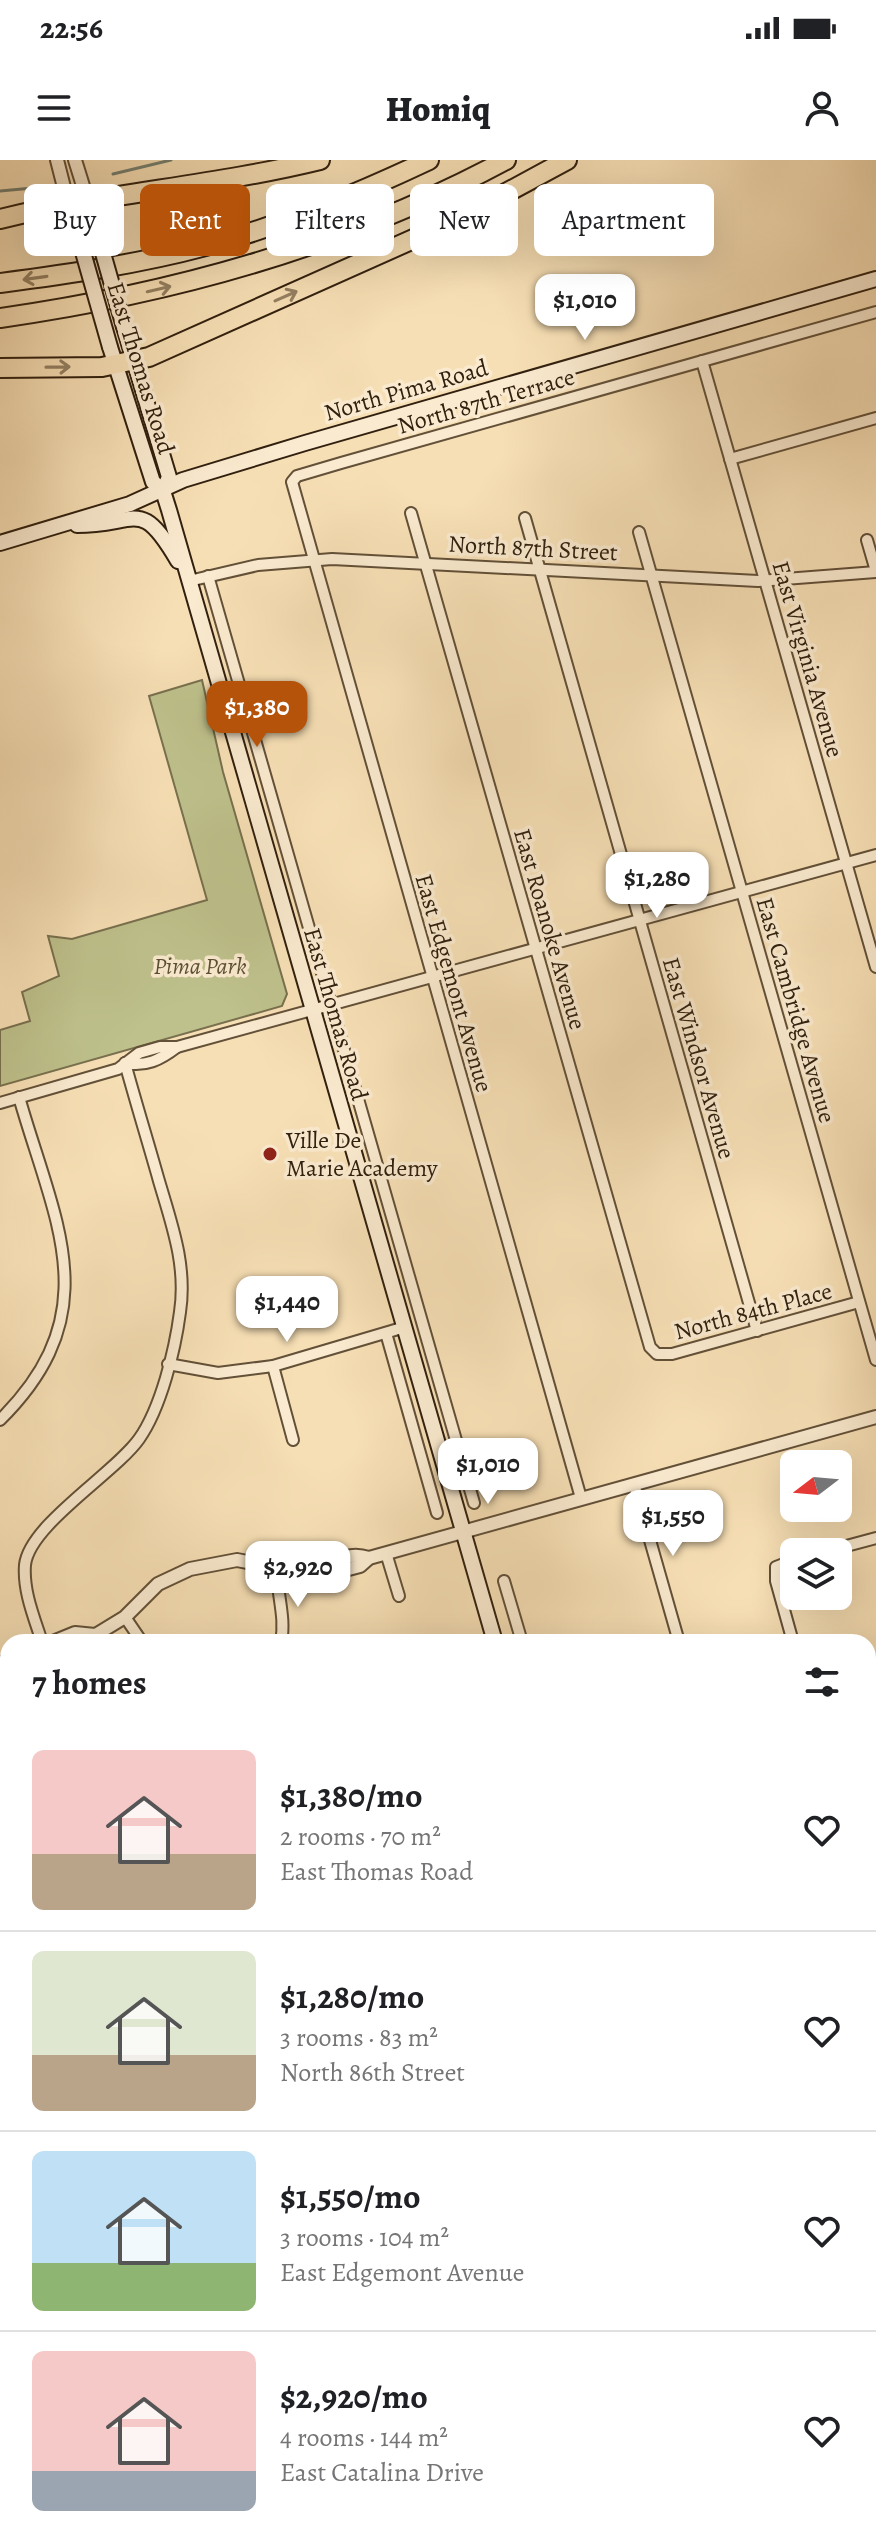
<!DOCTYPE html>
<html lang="en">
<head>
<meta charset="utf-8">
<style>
  :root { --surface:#fff; --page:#f6f6f6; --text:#202124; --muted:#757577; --line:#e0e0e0; --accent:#b45309 }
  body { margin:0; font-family:Alegreya,serif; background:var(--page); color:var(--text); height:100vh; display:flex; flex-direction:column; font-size:30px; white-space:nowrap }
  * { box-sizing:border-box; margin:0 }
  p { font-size:26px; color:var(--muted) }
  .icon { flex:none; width:44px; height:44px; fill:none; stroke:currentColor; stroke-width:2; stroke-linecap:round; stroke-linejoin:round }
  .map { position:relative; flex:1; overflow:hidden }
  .drawer { position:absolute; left:0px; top:1474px; width:876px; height:914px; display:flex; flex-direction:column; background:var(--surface); border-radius:24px 24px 0 0; box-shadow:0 8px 32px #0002 }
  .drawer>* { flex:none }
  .top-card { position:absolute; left:24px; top:24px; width:828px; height:72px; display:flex; gap:16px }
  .needle { width:52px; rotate:254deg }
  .tools { position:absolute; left:780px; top:1290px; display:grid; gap:16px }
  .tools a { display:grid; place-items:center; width:72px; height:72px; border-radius:12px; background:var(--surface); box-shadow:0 8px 32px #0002; font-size:40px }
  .price { position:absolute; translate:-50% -68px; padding:0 18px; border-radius:16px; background:#fff; color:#222; font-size:26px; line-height:52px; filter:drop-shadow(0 2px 4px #0008) }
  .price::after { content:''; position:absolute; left:50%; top:48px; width:24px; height:18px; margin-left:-12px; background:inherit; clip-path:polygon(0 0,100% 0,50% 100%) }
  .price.selected { background:var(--accent); color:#fff }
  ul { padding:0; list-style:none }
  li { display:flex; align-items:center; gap:24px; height:200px; padding:0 32px }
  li+li { border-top:2px solid var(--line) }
  li span { display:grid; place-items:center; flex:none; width:224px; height:160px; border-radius:12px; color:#555 }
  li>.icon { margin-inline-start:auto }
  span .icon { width:96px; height:96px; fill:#fffc; stroke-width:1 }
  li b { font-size:34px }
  h2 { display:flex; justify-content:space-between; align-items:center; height:96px; padding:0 32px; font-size:34px }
  .chip { padding:0 28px; border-radius:12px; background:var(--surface); box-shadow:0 8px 32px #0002; font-size:28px; line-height:72px }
  .chip.selected { background:var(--accent); color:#fff }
  .status { display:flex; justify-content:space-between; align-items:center; height:56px; padding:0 40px; background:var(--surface); direction:ltr }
  .status svg { height:22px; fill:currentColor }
  header { display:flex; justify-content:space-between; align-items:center; height:104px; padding:0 32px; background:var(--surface); font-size:36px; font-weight:800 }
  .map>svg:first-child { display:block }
  .green { fill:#bec18c; stroke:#78704e; stroke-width:2 }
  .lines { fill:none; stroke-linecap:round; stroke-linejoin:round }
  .stream { stroke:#727e70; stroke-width:3 }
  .canal { stroke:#9dbcb0; stroke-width:10 }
  .minor-casing { stroke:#625038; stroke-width:14 }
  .tertiary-casing { stroke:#625038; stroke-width:16 }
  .secondary-casing { stroke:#31200f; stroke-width:18 }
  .motorway-casing { stroke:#31200f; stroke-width:22 }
  .minor { stroke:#faeacf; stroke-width:10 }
  .tertiary { stroke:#faeacf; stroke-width:12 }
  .secondary { stroke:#faeacf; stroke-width:14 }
  .motorway { stroke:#f7dfb5; stroke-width:18 }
  .secondary-bridge-casing { stroke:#31200f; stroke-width:18; stroke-linecap:butt }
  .secondary-bridge { stroke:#faeacf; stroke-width:14 }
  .oneway { stroke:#948062 }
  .poi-dot { fill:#8f2418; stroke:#faeacf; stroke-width:3 }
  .labels { text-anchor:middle; stroke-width:7; stroke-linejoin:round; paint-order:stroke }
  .street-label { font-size:24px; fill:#31200f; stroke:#faeacf }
  .park-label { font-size:24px; font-style:italic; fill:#5b5034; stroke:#faeacf }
  .poi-label { font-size:24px; fill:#31200f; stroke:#faeacf; text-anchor:start }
</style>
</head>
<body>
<div class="status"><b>22:56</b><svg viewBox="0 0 49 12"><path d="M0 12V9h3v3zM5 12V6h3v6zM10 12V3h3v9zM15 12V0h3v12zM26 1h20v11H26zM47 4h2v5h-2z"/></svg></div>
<header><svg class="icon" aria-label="menu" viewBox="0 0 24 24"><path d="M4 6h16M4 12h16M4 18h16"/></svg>Homiq<svg class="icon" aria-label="person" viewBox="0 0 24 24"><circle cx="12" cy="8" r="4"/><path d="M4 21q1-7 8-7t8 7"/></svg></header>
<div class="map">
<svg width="876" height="2387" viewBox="0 0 876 2387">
  <rect width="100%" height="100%" fill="#f7dfb5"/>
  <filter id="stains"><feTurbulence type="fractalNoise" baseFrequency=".0025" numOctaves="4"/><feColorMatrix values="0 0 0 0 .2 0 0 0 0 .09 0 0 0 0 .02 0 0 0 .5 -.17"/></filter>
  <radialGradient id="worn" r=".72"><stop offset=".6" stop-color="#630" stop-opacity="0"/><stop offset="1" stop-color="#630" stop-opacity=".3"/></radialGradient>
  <!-- green -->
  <polygon class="green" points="202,520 223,612 287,834 282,846 0,926 0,870 30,861 22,832 59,816 48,776 72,779 207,740 149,536"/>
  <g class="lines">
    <!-- stream -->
    <g class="stream">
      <polyline points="113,14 171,0"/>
      <polyline points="0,31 33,28"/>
    </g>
    <!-- canal -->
    <polyline class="canal" points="0,2089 8,2087"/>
    <!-- minor casing -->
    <g class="minor-casing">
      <g id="minor">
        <polyline points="702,201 876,807"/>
        <polyline points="730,299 876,258"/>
        <polyline points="411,353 650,1187 657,1194 672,1194 859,1142"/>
        <polyline points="525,358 757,1171"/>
        <polyline points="639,372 876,1200"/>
        <polyline points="867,380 876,411"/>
        <polyline points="208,416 474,1343"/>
        <polyline points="189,421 258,405 332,399 758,421 876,412"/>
        <path d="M125,903c21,4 35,-3 52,-16"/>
        <polyline points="0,943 118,909 139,893 160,887 177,887 876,695"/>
        <polyline points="386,1173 437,1353"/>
        <polyline points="168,1204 218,1213 273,1206 405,1167"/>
        <polyline points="273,1206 293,1280"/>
        <path d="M0,1260c109,-108 55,-197 19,-323"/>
        <polyline points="634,1324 679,1482"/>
        <polyline points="581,1338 292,322 297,316 341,303 876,152"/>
        <polyline points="824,1392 876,1378"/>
        <polyline points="386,1393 399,1436"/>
        <path d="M277,1410c0,25 9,48 4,72"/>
        <polyline points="504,1421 522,1482"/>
        <polyline points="125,1457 142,1482"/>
        <path d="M42,1482c-8,-25 -19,-51 -17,-77 4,-40 90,-92 114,-126 22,-31 36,-89 41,-127 7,-46 -8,-87 -21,-131 -11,-39 -23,-78 -34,-118"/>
        <polyline points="793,1482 776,1421 776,1407 794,1400"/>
        <polyline points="0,1716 8,1714"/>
        <polyline points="868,1746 876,1744"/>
        <polyline points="0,1751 8,1780"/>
        <polyline points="868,1868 876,1865"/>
        <polyline points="0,1895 8,1893"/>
        <polyline points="0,2010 8,2008"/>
        <polyline points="0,2152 8,2149"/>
        <polyline points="0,2273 8,2269"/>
        <polyline points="146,2380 148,2387"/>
        <polyline points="266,2380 268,2387"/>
        <polyline points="41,2387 45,2380"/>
      </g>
    </g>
    <!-- tertiary casing -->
    <g class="tertiary-casing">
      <g id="tertiary">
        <polyline points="57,0 68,43"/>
        <polyline points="75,0 88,42"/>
        <path d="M326,1409c14,-11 25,-17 43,-11"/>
        <polyline points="53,1482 75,1473 95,1475"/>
        <polyline points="84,1482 125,1457 158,1424 190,1409 237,1400 298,1412 341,1411 360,1406 369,1398 876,1257"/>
        <polyline points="0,1503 8,1501"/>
      </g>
    </g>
    <!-- secondary casing -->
    <g class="secondary-casing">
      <g id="secondary">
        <polyline points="68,43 79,78"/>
        <polyline points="124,167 169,317 163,331"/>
        <polyline points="110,187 153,322 163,331 169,350 495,1482"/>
        <path d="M77,365c61,0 63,-29 101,36"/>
        <polyline points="0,383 130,344 183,320 305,283 876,119"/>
        <polyline points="740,2380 742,2387"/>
        <polyline points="756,2380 758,2387"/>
      </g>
    </g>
    <!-- motorway casing -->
    <g class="motorway-casing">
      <g id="motorway">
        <path d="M0,59c105,-26 214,-33 320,-59"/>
        <path d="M0,123c69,-9 139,-19 206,-37 77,-21 151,-52 223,-86"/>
        <path d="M0,158c177,-25 348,-73 506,-158"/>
        <polyline points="0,208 102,207 149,197 456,60 567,0"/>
      </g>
    </g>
    <!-- minor -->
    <use href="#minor" class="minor"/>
    <!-- tertiary -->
    <use href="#tertiary" class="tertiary"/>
    <!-- secondary -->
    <use href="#secondary" class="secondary"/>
    <!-- motorway -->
    <use href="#motorway" class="motorway"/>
    <!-- secondary-bridge casing -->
    <g class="secondary-bridge-casing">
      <g id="secondary-bridge">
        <polyline points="93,58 124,167"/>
        <polyline points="79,78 110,187"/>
      </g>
    </g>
    <!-- secondary-bridge -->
    <use href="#secondary-bridge" class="secondary-bridge"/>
  </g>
  <!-- one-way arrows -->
  <defs><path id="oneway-shaft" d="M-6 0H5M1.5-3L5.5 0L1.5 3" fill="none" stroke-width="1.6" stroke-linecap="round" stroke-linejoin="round" transform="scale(2)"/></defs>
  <g class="oneway">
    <use href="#oneway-shaft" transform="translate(35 118) rotate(172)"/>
    <use href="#oneway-shaft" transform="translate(159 129) rotate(-13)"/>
    <use href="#oneway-shaft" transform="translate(286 136) rotate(-24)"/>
    <use href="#oneway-shaft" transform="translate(58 207) rotate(-1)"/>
  </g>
  <!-- markers -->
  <circle class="poi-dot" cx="270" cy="994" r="8"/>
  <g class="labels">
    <!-- street labels -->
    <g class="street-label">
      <text transform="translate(141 208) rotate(73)" y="8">East Thomas Road</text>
      <text transform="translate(406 230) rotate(-16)" y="8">North Pima Road</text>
      <text transform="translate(486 241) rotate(-16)" y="8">North 87th Terrace</text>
      <text transform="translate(533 388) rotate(3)" y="8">North 87th Street</text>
      <text transform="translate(808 499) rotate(74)" y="8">East Virginia Avenue</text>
      <text transform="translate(550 769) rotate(74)" y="8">East Roanoke Avenue</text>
      <text transform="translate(454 823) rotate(74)" y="8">East Edgemont Avenue</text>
      <text transform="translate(796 850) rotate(74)" y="8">East Cambridge Avenue</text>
      <text transform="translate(336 854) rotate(74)" y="8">East Thomas Road</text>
      <text transform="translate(699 898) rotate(74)" y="8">East Windsor Avenue</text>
      <text transform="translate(753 1151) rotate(-15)" y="8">North 84th Place</text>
    </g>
    <!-- park labels -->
    <g class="park-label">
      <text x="200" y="814">Pima Park</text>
    </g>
    <!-- poi labels -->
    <g class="poi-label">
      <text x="286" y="988">Ville De<tspan x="286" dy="28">Marie Academy</tspan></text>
    </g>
  </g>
  <rect width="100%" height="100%" filter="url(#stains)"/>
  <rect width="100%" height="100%" fill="url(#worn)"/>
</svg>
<div class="tools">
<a><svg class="needle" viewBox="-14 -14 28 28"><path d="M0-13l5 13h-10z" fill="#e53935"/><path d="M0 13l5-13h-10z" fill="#757577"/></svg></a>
<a><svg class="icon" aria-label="layers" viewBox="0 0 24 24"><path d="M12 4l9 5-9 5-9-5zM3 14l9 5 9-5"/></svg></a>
</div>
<b class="price" style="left:585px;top:182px">$1,010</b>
<b class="price selected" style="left:257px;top:589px">$1,380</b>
<b class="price" style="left:657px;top:760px">$1,280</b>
<b class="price" style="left:287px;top:1184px">$1,440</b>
<b class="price" style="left:488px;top:1346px">$1,010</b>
<b class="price" style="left:673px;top:1398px">$1,550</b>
<b class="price" style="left:298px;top:1449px">$2,920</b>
<div class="top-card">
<a class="chip">Buy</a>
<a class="chip selected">Rent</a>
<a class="chip">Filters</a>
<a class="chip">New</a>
<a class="chip">Apartment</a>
</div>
<section class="drawer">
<h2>7 homes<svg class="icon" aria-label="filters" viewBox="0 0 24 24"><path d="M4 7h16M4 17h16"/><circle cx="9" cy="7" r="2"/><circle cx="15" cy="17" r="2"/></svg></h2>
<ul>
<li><span style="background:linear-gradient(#f6c9c9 65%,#b9a48a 0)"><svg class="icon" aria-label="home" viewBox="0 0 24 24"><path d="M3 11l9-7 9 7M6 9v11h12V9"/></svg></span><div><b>$1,380/mo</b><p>2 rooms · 70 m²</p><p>East Thomas Road</p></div><svg class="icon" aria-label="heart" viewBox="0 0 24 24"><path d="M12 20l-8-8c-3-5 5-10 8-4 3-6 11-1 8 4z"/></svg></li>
<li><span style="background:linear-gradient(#dfe7d0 65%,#b9a48a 0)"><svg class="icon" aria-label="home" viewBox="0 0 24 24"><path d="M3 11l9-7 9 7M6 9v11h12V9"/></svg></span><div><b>$1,280/mo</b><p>3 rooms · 83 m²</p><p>North 86th Street</p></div><svg class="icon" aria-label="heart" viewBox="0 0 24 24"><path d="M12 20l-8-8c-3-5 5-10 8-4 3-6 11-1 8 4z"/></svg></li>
<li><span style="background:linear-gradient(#bfe0f5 70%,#8fb573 0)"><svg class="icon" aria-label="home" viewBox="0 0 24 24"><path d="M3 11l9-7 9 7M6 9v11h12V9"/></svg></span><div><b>$1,550/mo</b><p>3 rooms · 104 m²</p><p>East Edgemont Avenue</p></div><svg class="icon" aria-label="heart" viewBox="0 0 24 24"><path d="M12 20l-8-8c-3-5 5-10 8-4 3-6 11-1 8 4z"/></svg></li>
<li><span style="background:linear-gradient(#f6c9c9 75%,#9aa5b1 0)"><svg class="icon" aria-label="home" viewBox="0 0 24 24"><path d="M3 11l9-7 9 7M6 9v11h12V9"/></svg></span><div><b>$2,920/mo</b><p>4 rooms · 144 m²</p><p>East Catalina Drive</p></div><svg class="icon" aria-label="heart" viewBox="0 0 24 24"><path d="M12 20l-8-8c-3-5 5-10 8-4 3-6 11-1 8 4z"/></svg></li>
</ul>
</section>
</div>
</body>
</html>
